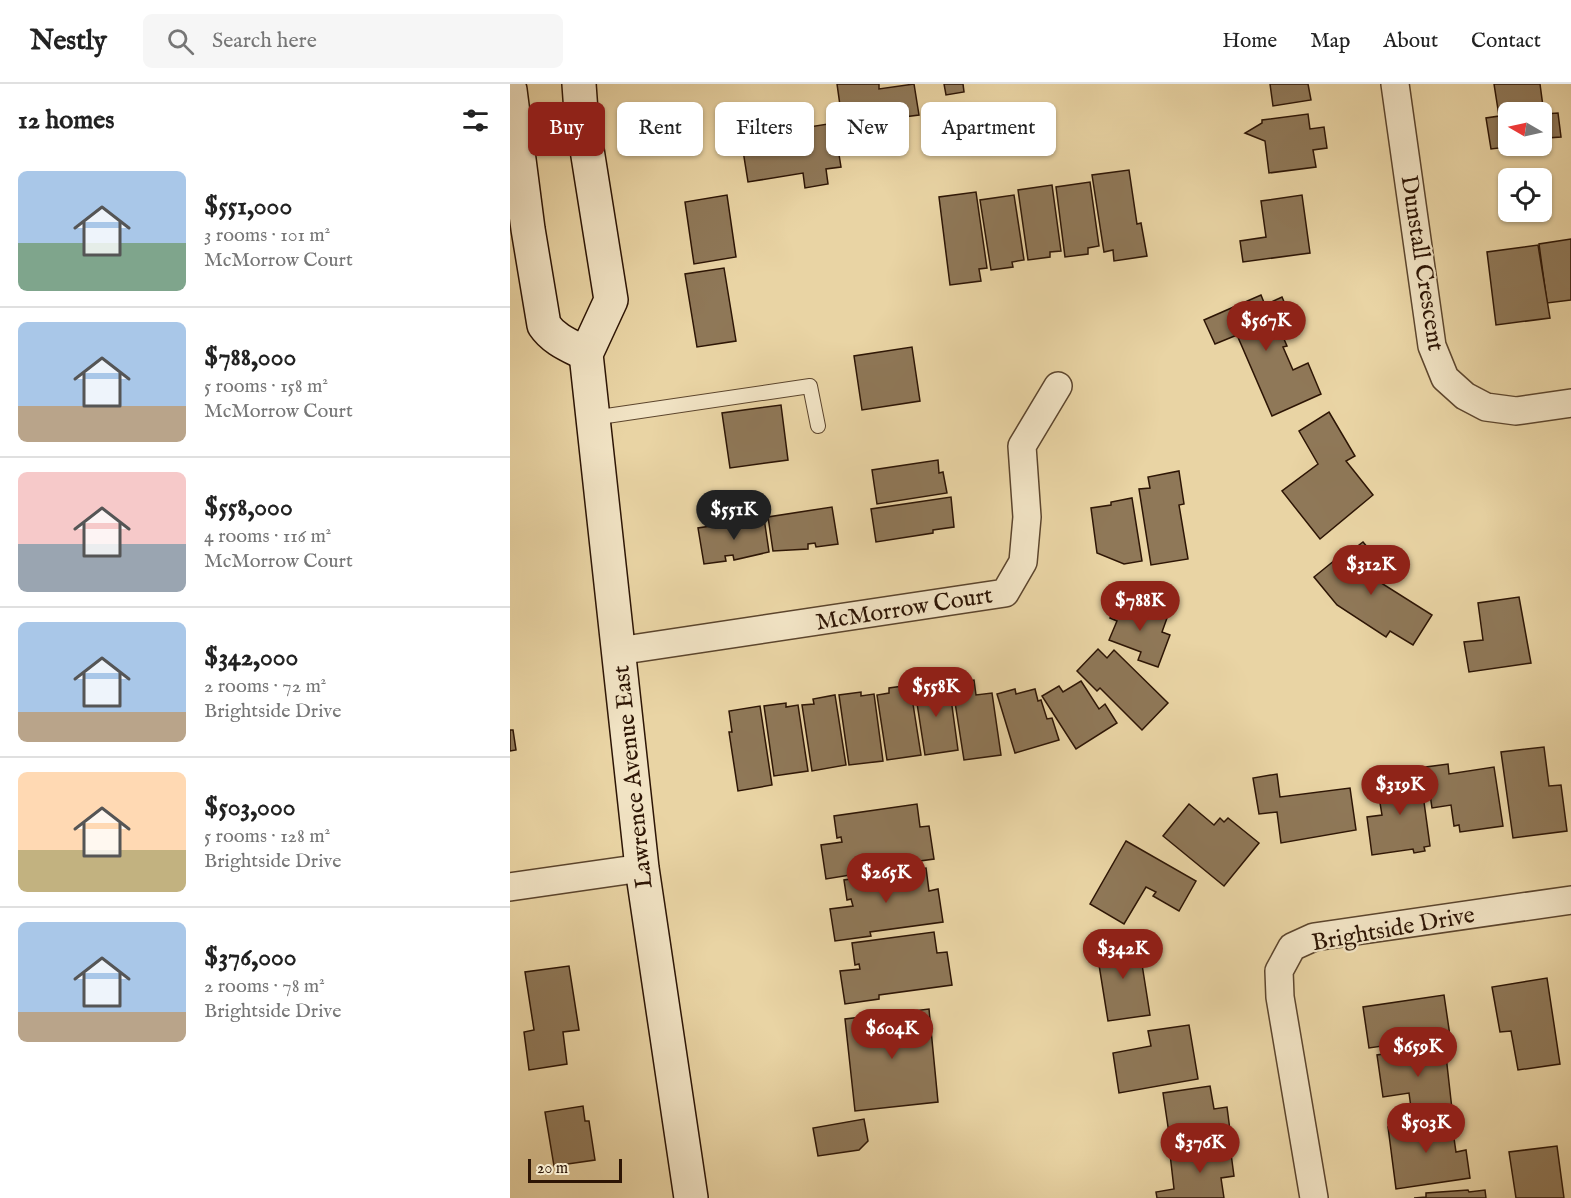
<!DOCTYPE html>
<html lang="en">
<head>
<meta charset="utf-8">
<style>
  :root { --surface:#fff; --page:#f6f6f6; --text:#222; --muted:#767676; --line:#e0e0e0; --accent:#8f2418 }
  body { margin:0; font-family:"IM FELL English",serif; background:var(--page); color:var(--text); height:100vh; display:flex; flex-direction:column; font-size:22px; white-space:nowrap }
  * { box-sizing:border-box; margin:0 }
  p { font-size:20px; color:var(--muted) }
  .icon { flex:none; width:33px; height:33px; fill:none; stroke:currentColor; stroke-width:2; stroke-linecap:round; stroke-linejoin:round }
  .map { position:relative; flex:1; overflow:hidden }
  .sheet { display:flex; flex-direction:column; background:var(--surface); width:510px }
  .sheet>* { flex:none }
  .banner { position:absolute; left:18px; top:18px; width:570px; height:54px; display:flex; gap:12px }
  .needle { width:39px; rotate:279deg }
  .controls { position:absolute; left:988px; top:18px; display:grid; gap:12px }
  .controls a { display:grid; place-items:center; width:54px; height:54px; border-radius:9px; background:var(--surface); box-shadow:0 2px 4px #0004; font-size:30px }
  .scale { position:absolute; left:18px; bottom:15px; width:94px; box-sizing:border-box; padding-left:6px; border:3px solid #2d1505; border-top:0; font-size:16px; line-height:21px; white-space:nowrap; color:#2d1505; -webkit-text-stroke:4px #f1e3c4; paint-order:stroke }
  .price { position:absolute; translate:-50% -51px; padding:0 14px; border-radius:21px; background:var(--accent); color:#fff; font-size:20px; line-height:39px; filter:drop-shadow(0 2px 3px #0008) }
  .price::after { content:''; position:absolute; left:50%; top:36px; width:18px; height:14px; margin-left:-9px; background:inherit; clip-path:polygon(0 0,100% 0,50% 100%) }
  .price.current { background:#222; color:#fff }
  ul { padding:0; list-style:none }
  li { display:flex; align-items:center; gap:18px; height:150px; padding:0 18px }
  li+li { border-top:2px solid var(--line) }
  li span { display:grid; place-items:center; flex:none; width:168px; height:120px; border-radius:9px; color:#555 }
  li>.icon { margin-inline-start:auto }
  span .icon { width:72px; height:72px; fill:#fffc; stroke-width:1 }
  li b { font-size:26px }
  h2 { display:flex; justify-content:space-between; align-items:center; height:72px; padding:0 18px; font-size:26px }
  .chip { padding:0 21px; border-radius:9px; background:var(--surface); box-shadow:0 2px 4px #0004; font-size:21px; line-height:54px }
  .chip.current { background:var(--accent); color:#fff }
  header { display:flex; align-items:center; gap:36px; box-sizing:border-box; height:84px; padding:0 30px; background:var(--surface); border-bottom:2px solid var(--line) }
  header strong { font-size:28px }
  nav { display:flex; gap:33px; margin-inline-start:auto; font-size:21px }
  .search { width:420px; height:54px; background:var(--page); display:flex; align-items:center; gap:15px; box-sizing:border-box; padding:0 21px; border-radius:9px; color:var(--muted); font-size:22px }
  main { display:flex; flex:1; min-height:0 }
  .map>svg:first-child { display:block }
  .building { fill:#8f7858; stroke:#2d1505; stroke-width:1.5 }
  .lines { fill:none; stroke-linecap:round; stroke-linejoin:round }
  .service-casing { stroke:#5c452d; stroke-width:16 }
  .minor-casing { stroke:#5c452d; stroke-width:30 }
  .secondary-casing { stroke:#2d1505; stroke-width:36 }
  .service { stroke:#f1e3c4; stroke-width:14 }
  .minor { stroke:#f1e3c4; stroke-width:27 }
  .secondary { stroke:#f1e3c4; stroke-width:33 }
  .labels { text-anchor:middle; stroke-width:4.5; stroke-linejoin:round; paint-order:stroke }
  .street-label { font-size:24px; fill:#2d1505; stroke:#f1e3c4 }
</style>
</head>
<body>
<header>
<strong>Nestly</strong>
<div class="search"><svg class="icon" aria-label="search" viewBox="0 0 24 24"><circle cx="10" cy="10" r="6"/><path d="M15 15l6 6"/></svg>Search here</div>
<nav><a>Home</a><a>Map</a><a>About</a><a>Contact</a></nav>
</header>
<main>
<section class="sheet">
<h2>12 homes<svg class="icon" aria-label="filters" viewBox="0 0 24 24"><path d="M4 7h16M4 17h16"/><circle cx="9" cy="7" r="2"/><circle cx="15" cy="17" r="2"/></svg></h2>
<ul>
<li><span style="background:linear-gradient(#a9c7e8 60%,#7fa58c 0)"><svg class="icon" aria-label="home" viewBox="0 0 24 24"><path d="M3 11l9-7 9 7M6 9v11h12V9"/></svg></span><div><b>$551,000</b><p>3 rooms · 101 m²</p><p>McMorrow Court</p></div></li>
<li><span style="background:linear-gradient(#a9c7e8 70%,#b9a48a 0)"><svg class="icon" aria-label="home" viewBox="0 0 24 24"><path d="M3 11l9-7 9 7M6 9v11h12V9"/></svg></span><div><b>$788,000</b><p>5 rooms · 158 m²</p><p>McMorrow Court</p></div></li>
<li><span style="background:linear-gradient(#f6c9c9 60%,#9aa5b1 0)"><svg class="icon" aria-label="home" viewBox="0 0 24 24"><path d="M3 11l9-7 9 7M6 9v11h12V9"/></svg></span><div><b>$558,000</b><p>4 rooms · 116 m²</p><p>McMorrow Court</p></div></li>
<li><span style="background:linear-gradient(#a9c7e8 75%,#b9a48a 0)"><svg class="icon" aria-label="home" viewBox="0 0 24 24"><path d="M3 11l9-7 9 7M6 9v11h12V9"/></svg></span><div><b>$342,000</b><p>2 rooms · 72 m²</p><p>Brightside Drive</p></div></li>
<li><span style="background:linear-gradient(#ffd9b3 65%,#c2b280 0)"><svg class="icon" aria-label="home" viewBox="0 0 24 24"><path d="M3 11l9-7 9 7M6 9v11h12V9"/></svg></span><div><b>$503,000</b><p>5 rooms · 128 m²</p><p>Brightside Drive</p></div></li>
<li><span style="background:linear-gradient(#a9c7e8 75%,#b9a48a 0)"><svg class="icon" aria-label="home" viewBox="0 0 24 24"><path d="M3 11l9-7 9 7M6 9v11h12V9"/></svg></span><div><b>$376,000</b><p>2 rooms · 78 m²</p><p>Brightside Drive</p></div></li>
</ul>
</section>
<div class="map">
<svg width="1061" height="1114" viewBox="0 0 1061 1114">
  <rect width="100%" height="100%" fill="#e9d4a4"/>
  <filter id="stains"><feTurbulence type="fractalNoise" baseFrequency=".00333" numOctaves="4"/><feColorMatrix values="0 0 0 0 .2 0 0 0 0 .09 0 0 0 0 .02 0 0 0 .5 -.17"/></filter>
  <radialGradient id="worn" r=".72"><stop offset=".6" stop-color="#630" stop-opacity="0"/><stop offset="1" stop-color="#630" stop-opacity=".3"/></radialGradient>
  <!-- building -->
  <g class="building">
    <polygon points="327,0 369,0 369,5 404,0 409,31 386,34 384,20 372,22 375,44 334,50"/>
    <polygon points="434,0 453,0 454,8 436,11"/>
    <polygon points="760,0 798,0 801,16 763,22"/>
    <polygon points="984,0 1030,0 1034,30 1048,29 1051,53 1037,54 1038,57 1032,58 1032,28 999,28 999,62 1005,62 981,65 976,34 989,32"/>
    <polygon points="798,30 800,45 814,43 817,64 803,66 806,83 759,89 755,57 735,49 752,39 752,36"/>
    <polygon points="324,39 331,83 316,85 318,100 295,104 293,89 238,98 231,54"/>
    <polygon points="619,86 627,140 631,139 637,172 604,177 603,166 594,168 582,91"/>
    <polygon points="580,98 589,162 578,164 578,170 555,173 546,103"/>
    <polygon points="542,101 551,167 540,168 540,173 518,176 508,106"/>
    <polygon points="466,108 477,184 469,185 471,197 440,201 429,113"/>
    <polygon points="217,111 226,173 184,180 175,118"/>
    <polygon points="504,111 514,176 502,178 503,183 481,186 470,116"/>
    <polygon points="792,111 800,169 733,178 730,157 756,153 751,117"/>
    <polygon points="1061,155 1061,216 1037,219 1029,160"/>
    <polygon points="1028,161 1040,234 986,241 977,168"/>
    <polygon points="214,184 226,257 187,263 175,190"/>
    <polygon points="751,211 755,221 772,213 780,232 767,239 777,262 773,263 783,286 798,279 811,310 762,332 727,251 705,260 694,236"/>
    <polygon points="402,263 410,317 352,326 344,272"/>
    <polygon points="271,321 278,376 220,384 212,329"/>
    <polygon points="819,328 845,372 836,377 863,411 810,455 772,407 808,380 789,347"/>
    <polygon points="428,376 429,389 433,388 437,409 367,420 362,386"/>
    <polygon points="669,387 674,420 669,421 678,475 641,481 629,405 640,404 638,393"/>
    <polygon points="441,413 444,443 423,446 423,449 366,458 361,425"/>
    <polygon points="622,414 632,477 614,480 587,469 581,424 601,421 601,418"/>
    <polygon points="322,423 328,460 306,463 305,459 298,460 298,465 263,467 258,433"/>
    <polygon points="254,434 259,468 224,476 223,471 215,472 216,477 194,480 188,444"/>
    <polygon points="853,458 875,484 866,491 868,497 922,531 903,561 880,547 876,553 827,521 804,493 830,472 832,474"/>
    <polygon points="1009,513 1021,579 959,588 954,558 973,556 968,519"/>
    <polygon points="607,516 657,534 652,548 660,551 648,583 628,576 631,568 599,556 607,537 600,534"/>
    <polygon points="588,565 597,574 604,566 658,619 632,646 590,604 587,607 567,587"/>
    <polygon points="464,596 466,611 482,609 491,671 454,676 442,599"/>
    <polygon points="426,597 427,602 439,600 448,666 415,671 404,600"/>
    <polygon points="571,597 589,625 595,620 607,639 566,665 532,612 549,602 553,608"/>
    <polygon points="400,601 411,671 377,676 367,611 379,609 379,604"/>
    <polygon points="505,605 506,610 525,605 528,617 531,616 537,635 542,634 549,656 505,669 487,610"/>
    <polygon points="351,608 351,612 364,610 373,677 339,681 329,611"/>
    <polygon points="325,611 336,681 302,687 292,621 304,620 303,615"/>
    <polygon points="276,619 276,623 288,621 298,687 264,692 254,622"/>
    <polygon points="250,622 262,701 228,707 219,648 222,648 219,627"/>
    <polygon points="0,646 3,646 6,666 0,667"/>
    <polygon points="1034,663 1039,702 1051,701 1057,747 1003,754 991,668"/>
    <polygon points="938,680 939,690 984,683 993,742 950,748 949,741 944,742 941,721 922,724 916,683"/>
    <polygon points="910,689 920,762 914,763 915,767 904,769 903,765 862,771 857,733 872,731 866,695"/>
    <polygon points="767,690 770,713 840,704 846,746 771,759 767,728 749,730 743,694"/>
    <polygon points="407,720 410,743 419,742 424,775 352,785 352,789 316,795 311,761 332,758 331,753 327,754 324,732"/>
    <polygon points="679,720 704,741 710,734 714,738 718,734 749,759 714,802 653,752"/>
    <polygon points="616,757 686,797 669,827 643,812 646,808 636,803 614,840 580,820"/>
    <polygon points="416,784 419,807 428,805 433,838 360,848 361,852 325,857 320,825 343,822 341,815 337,816 334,796"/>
    <polygon points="424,848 427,869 437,868 442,901 369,911 369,915 335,920 330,887 350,885 349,880 345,881 342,859"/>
    <polygon points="628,855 640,931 598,937 586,862"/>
    <polygon points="59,882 69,946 53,948 57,980 19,986 14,948 24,946 15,888"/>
    <polygon points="1037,894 1050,980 1008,986 1001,947 990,948 982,903"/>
    <polygon points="934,911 940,952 859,964 853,923"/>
    <polygon points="419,925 428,1018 345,1027 335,935"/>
    <polygon points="679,941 688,995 609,1009 603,969 641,962 638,947"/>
    <polygon points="926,962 926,964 935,963 942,1025 902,1031 899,1009 873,1013 867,971"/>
    <polygon points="700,1002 704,1025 717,1023 721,1054 661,1063 653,1009"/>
    <polygon points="73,1022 75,1037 79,1037 85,1076 44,1082 35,1028"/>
    <polygon points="941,1034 946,1068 956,1066 960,1094 886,1105 878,1043"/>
    <polygon points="354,1035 358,1057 349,1066 308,1072 303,1044"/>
    <polygon points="720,1062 724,1092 711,1094 714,1114 647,1114 646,1108 664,1105 660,1070"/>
    <polygon points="1047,1062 1054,1114 1006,1114 999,1068"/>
    <polygon points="958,1106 959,1108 975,1106 976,1114 904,1114 916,1113 916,1109"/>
  </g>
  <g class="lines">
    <!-- service casing -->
    <g class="service-casing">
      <polyline id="service" points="83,334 300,302 308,342"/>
    </g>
    <!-- minor casing -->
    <g class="minor-casing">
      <g id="minor">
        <polyline points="885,0 922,262 935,294 955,312 976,323 1006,327 1061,319"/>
        <polyline points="108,567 495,509 513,478 517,433 512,362 548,302"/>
        <polyline points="0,803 132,784"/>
        <polyline points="804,1114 770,913 769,887 782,863 804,853 1061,816"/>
      </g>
    </g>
    <!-- secondary casing -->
    <g class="secondary-casing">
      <g id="secondary">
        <polyline points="69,0 71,28 101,216 76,270 132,784 181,1114"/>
        <path d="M0,6l18,139 16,96c10,15 27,21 42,29"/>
      </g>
    </g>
    <!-- service -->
    <use href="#service" class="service"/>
    <!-- minor -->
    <use href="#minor" class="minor"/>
    <!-- secondary -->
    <use href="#secondary" class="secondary"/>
  </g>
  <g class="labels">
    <!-- street labels -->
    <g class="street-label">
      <text transform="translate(913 179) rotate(81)" y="8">Dunstall Crescent</text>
      <text transform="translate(394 524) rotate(-9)" y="8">McMorrow Court</text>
      <text transform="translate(122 693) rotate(-96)" y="8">Lawrence Avenue East</text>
      <text transform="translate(883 844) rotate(-10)" y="8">Brightside Drive</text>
    </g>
  </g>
  <rect width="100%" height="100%" filter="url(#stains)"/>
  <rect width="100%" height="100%" fill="url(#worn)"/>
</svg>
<div class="controls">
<a><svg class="needle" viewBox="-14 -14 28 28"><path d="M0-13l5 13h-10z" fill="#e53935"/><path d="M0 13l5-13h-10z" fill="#767676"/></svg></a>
<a><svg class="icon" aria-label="locate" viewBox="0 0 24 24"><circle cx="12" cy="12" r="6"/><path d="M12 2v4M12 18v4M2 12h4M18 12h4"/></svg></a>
</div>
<div class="scale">20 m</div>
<b class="price" style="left:756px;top:268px">$567K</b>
<b class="price current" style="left:224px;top:457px">$551K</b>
<b class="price" style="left:861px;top:512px">$312K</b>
<b class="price" style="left:630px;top:548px">$788K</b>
<b class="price" style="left:426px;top:634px">$558K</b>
<b class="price" style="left:890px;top:732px">$319K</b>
<b class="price" style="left:376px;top:820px">$265K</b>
<b class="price" style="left:613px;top:896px">$342K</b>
<b class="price" style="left:382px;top:976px">$604K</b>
<b class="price" style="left:908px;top:994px">$659K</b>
<b class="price" style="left:916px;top:1070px">$503K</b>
<b class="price" style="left:690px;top:1090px">$376K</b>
<div class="banner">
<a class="chip current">Buy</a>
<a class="chip">Rent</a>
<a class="chip">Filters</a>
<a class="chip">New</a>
<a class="chip">Apartment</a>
</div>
</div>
</main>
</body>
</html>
